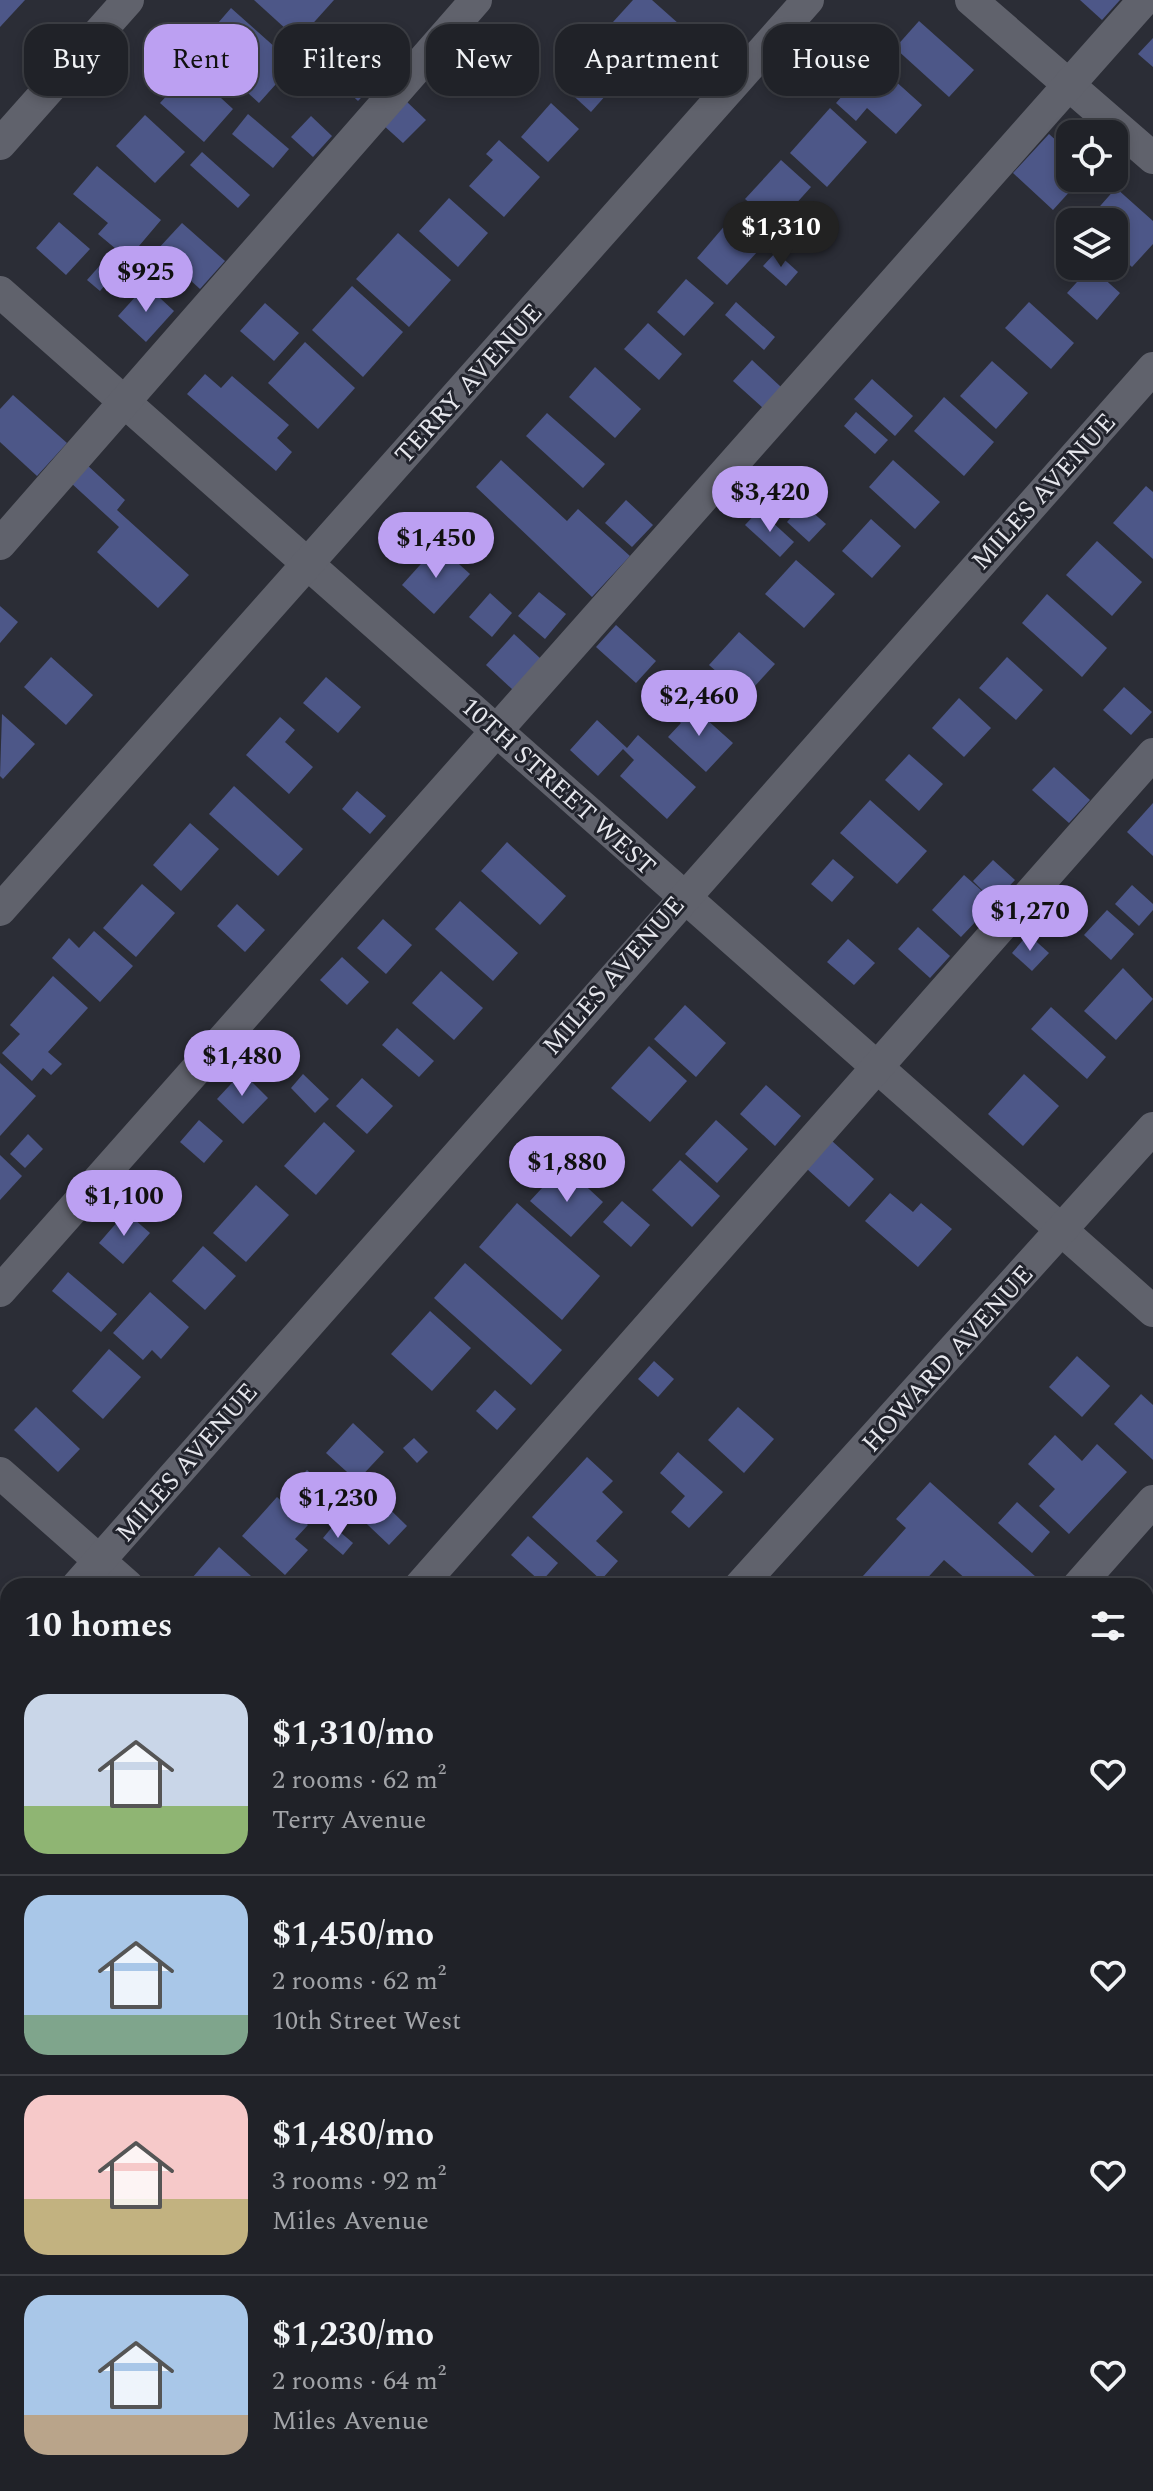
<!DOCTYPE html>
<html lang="en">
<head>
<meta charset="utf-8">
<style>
  :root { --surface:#202228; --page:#2d2f34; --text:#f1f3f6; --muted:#a2a4a8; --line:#3d3f45; --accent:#bca0f2 }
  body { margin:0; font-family:Spectral,serif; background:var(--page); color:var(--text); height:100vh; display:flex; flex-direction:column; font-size:30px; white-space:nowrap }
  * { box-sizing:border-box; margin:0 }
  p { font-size:26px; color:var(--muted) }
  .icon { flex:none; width:44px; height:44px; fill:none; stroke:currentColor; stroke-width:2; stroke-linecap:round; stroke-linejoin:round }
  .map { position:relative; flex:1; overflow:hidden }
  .side { position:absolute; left:0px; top:1578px; width:1154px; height:914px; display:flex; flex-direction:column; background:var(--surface); border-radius:24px 24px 0 0; box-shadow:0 4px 12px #0003,0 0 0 2px var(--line) }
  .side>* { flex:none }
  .hud { position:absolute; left:24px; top:24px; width:1106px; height:72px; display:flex; gap:16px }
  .tools { position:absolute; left:1056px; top:120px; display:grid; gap:16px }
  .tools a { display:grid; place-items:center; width:72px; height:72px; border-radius:16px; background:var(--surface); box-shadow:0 4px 12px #0003,0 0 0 2px var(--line); font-size:40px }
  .price { position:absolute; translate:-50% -68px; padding:0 18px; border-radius:28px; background:var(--accent); color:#111; font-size:26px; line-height:52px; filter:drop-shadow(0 2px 4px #0008) }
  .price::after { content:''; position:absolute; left:50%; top:48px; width:24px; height:18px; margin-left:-12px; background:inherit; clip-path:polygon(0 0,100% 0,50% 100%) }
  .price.current { background:#222; color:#fff }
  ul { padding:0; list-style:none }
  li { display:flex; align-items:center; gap:24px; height:200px; padding:0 24px }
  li+li { border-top:2px solid var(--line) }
  li span { display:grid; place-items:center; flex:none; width:224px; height:160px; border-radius:24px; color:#555 }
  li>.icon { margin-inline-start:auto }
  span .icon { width:96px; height:96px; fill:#fffc; stroke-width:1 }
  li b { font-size:34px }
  h2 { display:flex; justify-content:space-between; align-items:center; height:96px; padding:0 24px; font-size:34px }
  .chip { padding:0 28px; border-radius:24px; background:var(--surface); box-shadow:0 4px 12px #0003,0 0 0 2px var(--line); font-size:28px; line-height:72px }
  .chip.current { background:var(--accent); color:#111 }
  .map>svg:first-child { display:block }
  .building { fill:#4d5788 }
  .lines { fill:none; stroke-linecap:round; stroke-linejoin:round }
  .minor { stroke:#60626c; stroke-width:32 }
  .labels { text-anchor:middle; stroke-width:6; stroke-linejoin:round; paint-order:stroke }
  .street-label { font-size:26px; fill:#e5e6ec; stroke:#21232c }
</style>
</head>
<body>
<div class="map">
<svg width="1153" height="2491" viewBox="0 0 1153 2491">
  <rect width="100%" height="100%" fill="#2b2d36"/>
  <!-- building -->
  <g class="building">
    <polygon points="0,0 25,0 0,27"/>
    <polygon points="254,0 334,0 298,40"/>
    <polygon points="633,0 652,0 679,24 640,67 603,33"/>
    <polygon points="1080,0 1120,0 1102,20"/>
    <polygon points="231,8 294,64 259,103 239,85 247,76 205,38"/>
    <polygon points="919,21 974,70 949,97 895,48"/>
    <polygon points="1153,38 1153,67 1138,54"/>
    <polygon points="597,55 622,77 591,112 566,89"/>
    <polygon points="363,60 381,77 358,101 340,84"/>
    <polygon points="191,61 226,92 221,98 233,109 204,142 160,103 171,91 167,88"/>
    <polygon points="873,61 922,105 896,134 867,108 856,121 836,103"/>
    <polygon points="405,100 426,120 403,143 382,124"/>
    <polygon points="551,103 579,129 548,162 521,137"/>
    <polygon points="830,108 867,142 827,187 790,153"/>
    <polygon points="248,114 289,149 273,168 232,134"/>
    <polygon points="145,115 185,152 155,183 116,146"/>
    <polygon points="311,116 332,136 313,157 291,137"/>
    <polygon points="1049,134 1070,153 1070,178 1082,178 1053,210 1013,173"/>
    <polygon points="499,140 540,177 504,217 469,186 493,160 486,154"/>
    <polygon points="202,152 250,195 238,208 190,165"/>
    <polygon points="781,160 811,187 776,226 745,199"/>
    <polygon points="97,166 161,220 128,259 98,234 108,223 73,194"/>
    <polygon points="1116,188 1153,221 1153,244 1132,267 1114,251 1114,222 1086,222"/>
    <polygon points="449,198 488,233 458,267 419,231"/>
    <polygon points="59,222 90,249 66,275 36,248"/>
    <polygon points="182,223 225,261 200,289 157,250"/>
    <polygon points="727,223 758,251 727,285 697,258"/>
    <polygon points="398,233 451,280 409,327 356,279"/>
    <polygon points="776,252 798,272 786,286 763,266"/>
    <polygon points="110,254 122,265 100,291 87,280"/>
    <polygon points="1074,266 1090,266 1120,293 1097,320 1067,293 1077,282 1067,273"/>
    <polygon points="686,279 714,303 684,336 657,312"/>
    <polygon points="146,285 174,311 146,342 118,316"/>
    <polygon points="352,286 403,332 363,377 312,330"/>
    <polygon points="736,302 775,337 764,350 725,315"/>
    <polygon points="1029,302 1074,343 1051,369 1005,328"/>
    <polygon points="265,303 299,333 274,361 240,331"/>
    <polygon points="648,323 682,354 659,380 624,349"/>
    <polygon points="305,342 355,388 318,429 268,383"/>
    <polygon points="752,360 781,387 763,408 733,381"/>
    <polygon points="992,361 1028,393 996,429 960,396"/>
    <polygon points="595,367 641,409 615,438 569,397"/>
    <polygon points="205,374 221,388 232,376 289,425 277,438 292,452 276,471 187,394"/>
    <polygon points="872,379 913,416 895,436 854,399"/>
    <polygon points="13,395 67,443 37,476 0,442 0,409"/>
    <polygon points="944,397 994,442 964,476 914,431"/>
    <polygon points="856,412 888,440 875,454 844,426"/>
    <polygon points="547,413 605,464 583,488 526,436"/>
    <polygon points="501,460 567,521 578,509 630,556 592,597 476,487"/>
    <polygon points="893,460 940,502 915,529 869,487"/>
    <polygon points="86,464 125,500 117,510 189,575 158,608 97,552 119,527 70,482"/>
    <polygon points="1146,486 1153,492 1153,559 1113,523"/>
    <polygon points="626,500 653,525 632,547 605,523"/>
    <polygon points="803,504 826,524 809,542 787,522"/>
    <polygon points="759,510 794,542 780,557 745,525"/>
    <polygon points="871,519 901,546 872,578 842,551"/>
    <polygon points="1097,541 1142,582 1112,616 1066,575"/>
    <polygon points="438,545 470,574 434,614 402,585"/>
    <polygon points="796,560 835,594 804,628 765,594"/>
    <polygon points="539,592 566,614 545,639 518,616"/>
    <polygon points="490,593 512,613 492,637 469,617"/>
    <polygon points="1047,594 1107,648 1082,677 1022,623"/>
    <polygon points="0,606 18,622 0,643"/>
    <polygon points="616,625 656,661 636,683 596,647"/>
    <polygon points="739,632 775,664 745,697 709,665"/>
    <polygon points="514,634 541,659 513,690 486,665"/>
    <polygon points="51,657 93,695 66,725 24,687"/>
    <polygon points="1007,657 1043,690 1016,720 979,688"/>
    <polygon points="326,677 361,707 338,733 303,703"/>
    <polygon points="1124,687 1152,712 1131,735 1103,710"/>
    <polygon points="959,698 991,728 964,757 932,728"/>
    <polygon points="687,702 733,743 706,772 668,737 681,723 674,717"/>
    <polygon points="2,714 35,744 3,779 0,776"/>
    <polygon points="280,717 295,730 285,742 313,767 289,794 246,755"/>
    <polygon points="597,720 627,748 638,735 696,787 667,819 620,776 634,760 623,749 598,776 570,750"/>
    <polygon points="909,754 943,784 919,811 885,780"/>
    <polygon points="1054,767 1090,800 1069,823 1032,790"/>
    <polygon points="234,786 303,849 278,876 209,814"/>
    <polygon points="357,791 386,816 370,834 342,809"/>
    <polygon points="870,800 927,851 897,884 840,833"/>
    <polygon points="1153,803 1153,856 1127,832"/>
    <polygon points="190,823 219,849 181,891 153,865"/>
    <polygon points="507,842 566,896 540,925 481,871"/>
    <polygon points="833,859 854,877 832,902 811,884"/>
    <polygon points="993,860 1015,880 961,937 932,910 964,875 991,899 973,881"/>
    <polygon points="142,884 175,913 136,957 103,928"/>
    <polygon points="1132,885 1153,904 1153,910 1139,926 1115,904"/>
    <polygon points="460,901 518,953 493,981 435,929"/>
    <polygon points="237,904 265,930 245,952 217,926"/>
    <polygon points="1107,910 1134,934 1111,960 1084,935"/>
    <polygon points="383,919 412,945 386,974 357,948"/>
    <polygon points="918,927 950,956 930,978 898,949"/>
    <polygon points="94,931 133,966 100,1002 52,958 69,938 79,948"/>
    <polygon points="1028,934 1049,953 1032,971 1012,953"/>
    <polygon points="848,939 875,963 854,985 827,962"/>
    <polygon points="342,957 369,982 347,1005 320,980"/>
    <polygon points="1123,968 1153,999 1116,1040 1084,1011"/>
    <polygon points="441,971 483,1008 454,1040 412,1003"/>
    <polygon points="53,976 88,1008 48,1052 62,1064 51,1075 43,1068 32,1081 2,1053 20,1034 10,1025"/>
    <polygon points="685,1005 726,1043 696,1077 654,1039"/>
    <polygon points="1051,1007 1106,1057 1087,1079 1031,1029"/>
    <polygon points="397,1028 434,1061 419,1077 382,1045"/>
    <polygon points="649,1046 687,1081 650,1122 611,1088"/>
    <polygon points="0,1063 36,1096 0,1136"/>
    <polygon points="242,1072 268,1098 243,1124 217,1099"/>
    <polygon points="303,1074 329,1099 315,1113 291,1088"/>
    <polygon points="1024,1074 1059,1106 1023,1146 988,1114"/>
    <polygon points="362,1078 393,1106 367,1134 336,1106"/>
    <polygon points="766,1085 801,1116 775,1146 740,1114"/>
    <polygon points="199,1120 223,1141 204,1163 180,1142"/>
    <polygon points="716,1120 748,1149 717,1183 685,1154"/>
    <polygon points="324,1122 355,1151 316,1195 284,1166"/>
    <polygon points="28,1134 43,1149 25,1168 10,1154"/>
    <polygon points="832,1141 874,1179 849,1207 807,1169"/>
    <polygon points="0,1155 22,1176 0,1200"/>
    <polygon points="680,1160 720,1196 692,1227 652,1190"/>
    <polygon points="554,1175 567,1187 576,1177 603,1202 571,1237 530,1201"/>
    <polygon points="256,1185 289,1215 246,1262 213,1233"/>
    <polygon points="890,1193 913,1212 921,1203 952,1229 918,1267 865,1221"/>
    <polygon points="622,1201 650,1225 631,1247 603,1222"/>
    <polygon points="517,1203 600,1276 562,1320 479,1247"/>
    <polygon points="126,1212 150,1233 123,1264 99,1243"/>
    <polygon points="203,1246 236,1276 205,1310 172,1281"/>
    <polygon points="465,1263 562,1350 531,1385 434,1298"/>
    <polygon points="68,1272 117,1314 101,1332 52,1291"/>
    <polygon points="150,1292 189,1327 161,1359 152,1350 143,1360 113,1333"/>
    <polygon points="430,1311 471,1348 432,1391 391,1354"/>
    <polygon points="109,1349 141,1377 103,1419 72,1391"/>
    <polygon points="1077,1356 1110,1386 1082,1417 1049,1387"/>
    <polygon points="654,1361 674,1379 658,1397 638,1379"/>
    <polygon points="495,1390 516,1409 497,1430 476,1411"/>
    <polygon points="1141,1394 1153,1405 1153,1460 1114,1424"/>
    <polygon points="36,1407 80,1449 58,1472 14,1430"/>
    <polygon points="738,1407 774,1439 744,1473 708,1440"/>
    <polygon points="353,1423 384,1452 357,1481 326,1453"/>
    <polygon points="1055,1435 1082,1461 1097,1444 1127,1472 1069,1534 1039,1506 1055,1489 1028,1464"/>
    <polygon points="414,1438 428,1452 417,1463 403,1448"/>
    <polygon points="678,1452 723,1492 689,1528 671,1512 685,1496 660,1473"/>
    <polygon points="587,1457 613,1481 602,1492 623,1512 596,1541 618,1561 601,1580 532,1517"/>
    <polygon points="307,1470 348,1507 330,1526 289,1489"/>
    <polygon points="930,1482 1046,1586 974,1586 944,1560 920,1586 854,1586 906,1528 896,1519"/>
    <polygon points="368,1488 407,1526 389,1545 350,1508"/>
    <polygon points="277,1497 308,1525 295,1539 308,1550 285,1575 242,1536"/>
    <polygon points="1017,1502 1050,1532 1032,1553 998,1523"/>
    <polygon points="333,1526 353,1543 343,1555 323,1538"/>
    <polygon points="528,1536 558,1563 541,1582 511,1555"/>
    <polygon points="219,1547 262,1586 200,1586 192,1578"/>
    <polygon points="1153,1590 1153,1654 1146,1648 1146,1598"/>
    <polygon points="1146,1669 1153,1675 1149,1681 1153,1684 1153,1744 1146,1738"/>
    <polygon points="8,1796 8,1844 0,1837 0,1805"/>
    <polygon points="0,1910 8,1917 8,1932 0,1941"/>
    <polygon points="1153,2018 1153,2357 1146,2351 1146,2026"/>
    <polygon points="0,2064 8,2071 8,2120 0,2113"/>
    <polygon points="0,2269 8,2276 8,2301 0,2310"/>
    <polygon points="59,2484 111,2484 117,2489 53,2491"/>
    <polygon points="429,2484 474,2484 481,2491 436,2491"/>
    <polygon points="726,2484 781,2484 787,2489 719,2491"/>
    <polygon points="965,2484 1013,2484 1020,2491 959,2491"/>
  </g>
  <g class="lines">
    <!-- minor -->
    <g class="minor">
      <polyline points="971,0 1153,158"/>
      <polyline points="0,144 128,0"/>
      <polyline points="0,292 1153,1311"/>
      <polyline points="0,544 476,0"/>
      <polyline points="0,910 808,0"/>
      <polyline points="0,1291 1144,0"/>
      <polyline points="0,1473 128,1586"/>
      <polyline points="77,1586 1153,368"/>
      <polyline points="420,1586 1153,754"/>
      <polyline points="740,1586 1153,1128"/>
      <polyline points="1078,1586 1153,1501"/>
      <polyline points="0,1673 8,1664"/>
      <polyline points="1146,1882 1153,1874"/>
      <polyline points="0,2056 8,2047"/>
      <polyline points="0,2424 8,2415"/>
      <polyline points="1139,2484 1147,2491"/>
      <polyline points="273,2491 279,2484"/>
      <polyline points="606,2491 612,2484"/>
      <polyline points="874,2491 880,2484"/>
    </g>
  </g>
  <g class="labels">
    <!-- street labels -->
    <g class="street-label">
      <text transform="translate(468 383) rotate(-48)" y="9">TERRY AVENUE</text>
      <text transform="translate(1043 491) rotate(-48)" y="9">MILES AVENUE</text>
      <text transform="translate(559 786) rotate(42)" y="9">10TH STREET WEST</text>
      <text transform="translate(613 975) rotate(-49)" y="9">MILES AVENUE</text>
      <text transform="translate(947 1358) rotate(-48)" y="9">HOWARD AVENUE</text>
      <text transform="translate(186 1462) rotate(-49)" y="9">MILES AVENUE</text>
    </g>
  </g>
</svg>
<div class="tools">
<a><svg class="icon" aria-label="locate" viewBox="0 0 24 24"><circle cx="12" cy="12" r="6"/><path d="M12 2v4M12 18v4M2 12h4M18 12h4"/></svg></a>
<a><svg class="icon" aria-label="layers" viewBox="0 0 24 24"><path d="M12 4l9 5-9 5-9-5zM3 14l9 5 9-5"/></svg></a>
</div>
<b class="price current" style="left:781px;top:269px">$1,310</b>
<b class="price" style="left:146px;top:314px">$925</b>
<b class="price" style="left:770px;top:534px">$3,420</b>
<b class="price" style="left:436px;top:580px">$1,450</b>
<b class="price" style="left:699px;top:738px">$2,460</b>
<b class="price" style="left:1030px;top:953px">$1,270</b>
<b class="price" style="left:242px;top:1098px">$1,480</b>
<b class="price" style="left:567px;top:1204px">$1,880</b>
<b class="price" style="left:124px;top:1238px">$1,100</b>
<b class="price" style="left:338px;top:1540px">$1,230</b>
<div class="hud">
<a class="chip">Buy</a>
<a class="chip current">Rent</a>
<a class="chip">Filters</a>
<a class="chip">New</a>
<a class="chip">Apartment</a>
<a class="chip">House</a>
</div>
<section class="side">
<h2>10 homes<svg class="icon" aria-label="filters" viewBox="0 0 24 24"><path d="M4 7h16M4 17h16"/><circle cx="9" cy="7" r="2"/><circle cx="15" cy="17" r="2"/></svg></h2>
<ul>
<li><span style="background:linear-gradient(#c9d6e8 70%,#8fb573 0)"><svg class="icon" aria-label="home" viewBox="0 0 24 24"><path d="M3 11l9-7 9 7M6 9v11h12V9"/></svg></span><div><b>$1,310/mo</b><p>2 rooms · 62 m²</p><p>Terry Avenue</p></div><svg class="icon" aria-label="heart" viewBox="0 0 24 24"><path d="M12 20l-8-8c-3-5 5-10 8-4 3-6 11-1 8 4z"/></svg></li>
<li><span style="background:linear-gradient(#a9c7e8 75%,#7fa58c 0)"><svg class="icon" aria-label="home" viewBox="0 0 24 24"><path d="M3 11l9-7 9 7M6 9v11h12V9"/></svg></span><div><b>$1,450/mo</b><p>2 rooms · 62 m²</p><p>10th Street West</p></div><svg class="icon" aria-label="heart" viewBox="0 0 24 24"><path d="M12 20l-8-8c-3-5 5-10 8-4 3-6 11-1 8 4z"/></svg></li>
<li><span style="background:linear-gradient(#f6c9c9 65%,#c2b280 0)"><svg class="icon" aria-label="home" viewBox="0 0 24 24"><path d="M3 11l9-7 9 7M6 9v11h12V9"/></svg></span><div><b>$1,480/mo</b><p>3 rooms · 92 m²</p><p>Miles Avenue</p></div><svg class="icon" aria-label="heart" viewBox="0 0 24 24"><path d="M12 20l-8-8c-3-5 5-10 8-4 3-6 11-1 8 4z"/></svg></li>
<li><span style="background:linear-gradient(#a9c7e8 75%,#b9a48a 0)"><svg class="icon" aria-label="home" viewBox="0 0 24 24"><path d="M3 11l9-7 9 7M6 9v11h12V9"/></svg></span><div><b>$1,230/mo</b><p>2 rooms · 64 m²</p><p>Miles Avenue</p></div><svg class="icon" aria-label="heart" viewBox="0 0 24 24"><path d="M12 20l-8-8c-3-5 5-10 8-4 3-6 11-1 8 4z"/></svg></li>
</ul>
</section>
</div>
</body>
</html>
